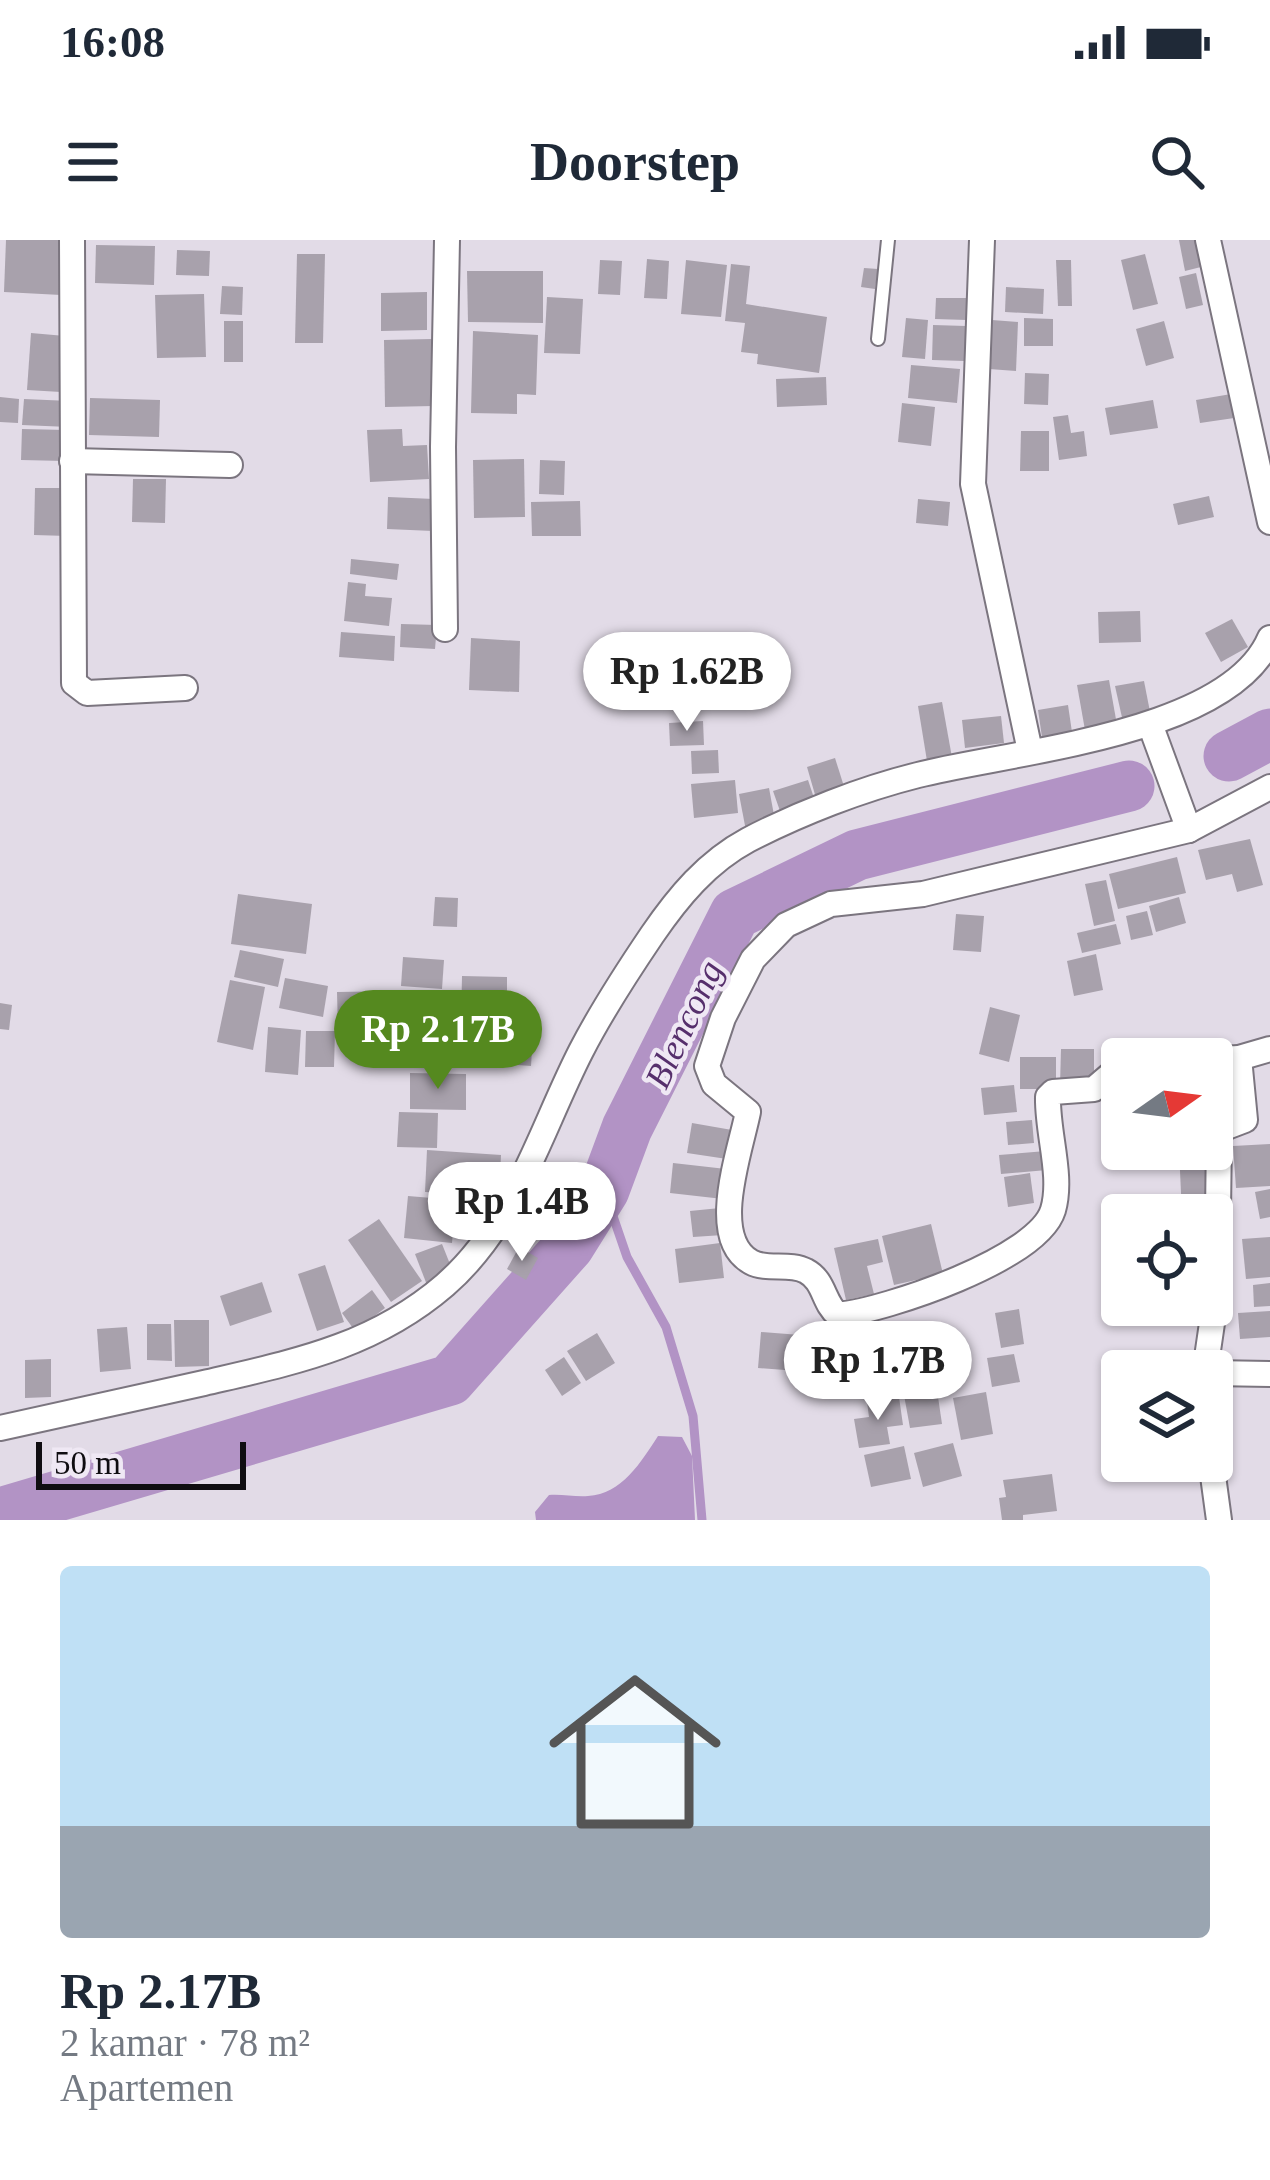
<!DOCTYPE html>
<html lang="id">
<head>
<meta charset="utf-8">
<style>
  :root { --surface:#fff; --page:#f2f2f3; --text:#1f2937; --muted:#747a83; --accent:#55891f }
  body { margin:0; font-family:"Times New Roman",serif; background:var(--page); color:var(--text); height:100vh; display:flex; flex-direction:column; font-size:45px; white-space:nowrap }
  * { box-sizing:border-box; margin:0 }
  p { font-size:39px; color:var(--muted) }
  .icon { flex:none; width:66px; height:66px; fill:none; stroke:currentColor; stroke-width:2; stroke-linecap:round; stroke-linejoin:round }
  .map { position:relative; height:1280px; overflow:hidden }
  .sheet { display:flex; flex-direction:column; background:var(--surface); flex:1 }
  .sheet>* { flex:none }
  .needle { width:78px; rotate:76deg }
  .tools { position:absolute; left:1101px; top:798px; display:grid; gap:24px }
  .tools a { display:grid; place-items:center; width:132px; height:132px; border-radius:12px; background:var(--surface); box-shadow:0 3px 9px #0004; font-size:60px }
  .scale { position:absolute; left:36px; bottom:30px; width:210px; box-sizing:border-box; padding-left:12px; border:6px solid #0f0d11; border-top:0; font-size:33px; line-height:42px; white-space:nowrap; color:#0f0d11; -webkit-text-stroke:9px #efe8f4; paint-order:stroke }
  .price { position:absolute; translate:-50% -102px; padding:0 27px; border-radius:42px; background:#fff; color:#222; font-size:39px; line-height:78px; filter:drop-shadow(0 3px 6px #0008) }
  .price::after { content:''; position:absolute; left:50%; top:72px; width:36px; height:27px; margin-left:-18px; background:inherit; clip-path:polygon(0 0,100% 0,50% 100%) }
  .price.current { background:var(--accent); color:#fff }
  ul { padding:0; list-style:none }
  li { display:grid; align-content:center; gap:24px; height:636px; padding:0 60px }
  li span { display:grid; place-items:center; height:372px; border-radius:12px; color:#555 }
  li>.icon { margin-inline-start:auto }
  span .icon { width:216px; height:216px; fill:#fffc; stroke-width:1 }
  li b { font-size:51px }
  .status { display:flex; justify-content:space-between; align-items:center; height:84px; padding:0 60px; background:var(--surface); direction:ltr }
  .status svg { height:33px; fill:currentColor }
  header { display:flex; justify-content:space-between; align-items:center; height:156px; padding:0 60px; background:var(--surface); font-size:54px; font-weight:700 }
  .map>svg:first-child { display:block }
  .water { fill:#b293c5 }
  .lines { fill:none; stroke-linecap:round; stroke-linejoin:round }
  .stream { stroke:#b293c5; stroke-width:9 }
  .river { stroke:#b293c5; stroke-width:51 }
  .building { fill:#a8a1ac }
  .lane-casing { stroke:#7b757f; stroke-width:16 }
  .street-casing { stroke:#7b757f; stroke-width:28 }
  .lane { stroke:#fff; stroke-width:12 }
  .street { stroke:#fff; stroke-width:24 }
  .labels { text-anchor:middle; stroke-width:9; stroke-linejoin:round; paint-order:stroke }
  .water-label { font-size:36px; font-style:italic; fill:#562f6c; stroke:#efe8f4 }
</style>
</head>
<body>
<div class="status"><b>16:08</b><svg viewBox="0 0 49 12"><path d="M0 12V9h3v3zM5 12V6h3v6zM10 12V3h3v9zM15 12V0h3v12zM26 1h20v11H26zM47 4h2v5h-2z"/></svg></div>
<header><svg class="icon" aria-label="menu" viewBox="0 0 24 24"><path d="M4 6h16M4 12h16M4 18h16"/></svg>Doorstep<svg class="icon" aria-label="search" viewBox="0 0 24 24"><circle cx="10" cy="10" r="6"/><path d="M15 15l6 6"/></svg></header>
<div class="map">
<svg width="1270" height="1280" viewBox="0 0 1270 1280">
  <rect width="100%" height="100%" fill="#e2dbe7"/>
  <!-- water -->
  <path class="water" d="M658,1196l24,1 10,19 3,64h-159l-1,-8 14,-17c13,-1 26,2 39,1 34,-2 53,-34 70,-60z"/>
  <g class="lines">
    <!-- stream -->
    <polyline class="stream" points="604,950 627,1017 666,1087 693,1176 702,1280"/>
    <!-- river -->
    <g class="river">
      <polyline points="1229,516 1270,494"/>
      <polyline points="0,1273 450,1140 569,1006 604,950 627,888 735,674 857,615 1129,546"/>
    </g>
  </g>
  <!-- building -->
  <g class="building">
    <polygon points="6,0 64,0 61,55 4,52"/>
    <polygon points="1179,0 1199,0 1205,26 1185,31"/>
    <polygon points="96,5 155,6 154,45 95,43"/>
    <polygon points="177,10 210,11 209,36 176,35"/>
    <polygon points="297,14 325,14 323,103 295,103"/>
    <polygon points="1145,14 1158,64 1133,70 1121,20"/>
    <polygon points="647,19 669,21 667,59 644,58"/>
    <polygon points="600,20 622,21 620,55 598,54"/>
    <polygon points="686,20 727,25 721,77 681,74"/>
    <polygon points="1056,20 1071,20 1072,66 1058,66"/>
    <polygon points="731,24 750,26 746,64 827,77 819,133 757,124 758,114 741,112 745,83 725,81"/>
    <polygon points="864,28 878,29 875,49 861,47"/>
    <polygon points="467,31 543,31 543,83 468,82"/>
    <polygon points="1196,33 1203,65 1186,69 1179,37"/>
    <polygon points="222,46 243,47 242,75 220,74"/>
    <polygon points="1006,47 1044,49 1043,74 1005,72"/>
    <polygon points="427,52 427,90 381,91 381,53"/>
    <polygon points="204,54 206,117 157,118 155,55"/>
    <polygon points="547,57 583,59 580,114 544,113"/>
    <polygon points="936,58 968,58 967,80 935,79"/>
    <polygon points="906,78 928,80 925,119 902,117"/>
    <polygon points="1024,78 1053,79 1053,106 1024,106"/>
    <polygon points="992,80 1018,82 1016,131 989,129"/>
    <rect x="224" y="81" width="19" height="41"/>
    <polygon points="1164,81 1174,118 1146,126 1136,89"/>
    <polygon points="933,85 966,86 965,121 932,120"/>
    <polygon points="473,91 538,95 536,155 517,154 517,174 471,173"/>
    <polygon points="31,93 65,96 61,152 27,150"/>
    <polygon points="432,99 433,166 385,167 384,100"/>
    <polygon points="911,125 960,129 957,163 908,158"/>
    <polygon points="1025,133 1049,134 1048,165 1024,164"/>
    <polygon points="826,137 827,165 777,167 776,139"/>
    <polygon points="1237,153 1241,177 1200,183 1196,160"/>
    <polygon points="0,157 19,159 18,183 0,182"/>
    <polygon points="90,158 160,160 159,197 89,195"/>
    <polygon points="24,159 70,161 69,187 22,185"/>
    <polygon points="1153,160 1158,188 1110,195 1105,168"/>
    <polygon points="902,163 935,167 931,206 898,202"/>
    <polygon points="1068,175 1071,193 1084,191 1087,216 1059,220 1053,177"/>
    <polygon points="22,189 66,190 65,221 21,220"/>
    <polygon points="402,189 403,206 427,205 429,239 370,242 367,190"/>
    <polygon points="1021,191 1049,191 1049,231 1020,231"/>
    <polygon points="524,219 525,277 474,278 473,220"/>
    <polygon points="540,220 565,221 564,255 539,254"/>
    <polygon points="133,239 166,239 165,283 132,282"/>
    <polygon points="35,248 69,248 68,296 34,295"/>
    <polygon points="1209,256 1214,277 1178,285 1173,264"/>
    <polygon points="388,257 434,259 433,291 387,289"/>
    <polygon points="918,259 950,262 948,286 916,283"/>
    <polygon points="580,261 581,296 532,296 531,262"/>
    <polygon points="351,319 399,324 397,340 350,334"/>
    <polygon points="348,342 366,344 365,356 392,358 389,386 344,381"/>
    <polygon points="1140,371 1141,402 1099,403 1098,372"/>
    <polygon points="1232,379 1248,407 1221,422 1205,393"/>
    <polygon points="401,384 437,385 435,409 400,407"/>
    <polygon points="341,392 395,396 394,421 339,417"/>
    <polygon points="471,398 520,401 519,452 469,450"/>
    <polygon points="1109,440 1117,485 1085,490 1077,445"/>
    <polygon points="1144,441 1151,477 1123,482 1115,446"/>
    <polygon points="942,462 953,523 928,527 918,466"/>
    <polygon points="1068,465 1073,499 1043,504 1038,470"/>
    <polygon points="1001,476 1004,503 965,508 962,480"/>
    <polygon points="703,481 704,505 670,506 669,483"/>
    <polygon points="718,510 719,533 692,534 691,511"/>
    <polygon points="835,518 847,556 818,565 807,527"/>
    <polygon points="735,540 738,573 694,578 691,544"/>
    <polygon points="808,540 815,561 780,571 773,551"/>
    <polygon points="769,548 776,586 746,591 739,554"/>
    <polygon points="1250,599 1263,645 1237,652 1232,634 1206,640 1198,610"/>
    <polygon points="1177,617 1186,653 1118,669 1109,634"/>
    <polygon points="1106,640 1115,681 1094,686 1085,644"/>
    <polygon points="238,654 312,664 306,714 231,704"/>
    <polygon points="435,657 458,658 457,687 433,686"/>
    <polygon points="1179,657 1186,683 1156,692 1149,666"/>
    <polygon points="1147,671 1153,695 1131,700 1126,676"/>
    <polygon points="956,674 984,676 981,712 953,710"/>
    <polygon points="1116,684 1121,704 1082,713 1077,693"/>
    <polygon points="240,710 284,719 278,747 234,737"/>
    <polygon points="1096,714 1103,750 1074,756 1067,721"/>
    <polygon points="403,717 444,720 442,749 401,746"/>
    <polygon points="462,736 507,737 507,787 461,786"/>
    <polygon points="285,738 328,746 323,777 279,768"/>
    <polygon points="230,740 265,747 253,810 217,802"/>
    <polygon points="399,751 400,788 338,790 337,752"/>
    <polygon points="417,756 456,757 455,789 417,789"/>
    <polygon points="0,763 12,765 9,790 0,789"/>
    <polygon points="990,767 1020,775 1009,822 979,814"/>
    <polygon points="268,787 301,790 298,835 265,832"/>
    <polygon points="494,789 533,792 531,826 492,823"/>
    <polygon points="306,791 335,791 334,827 305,827"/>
    <polygon points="1061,809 1094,809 1094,846 1060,846"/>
    <rect x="1020" y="817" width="36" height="32"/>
    <polygon points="410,833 466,834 466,870 410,869"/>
    <polygon points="1218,843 1221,880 1212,881 1212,844"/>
    <polygon points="1014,845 1017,872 984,875 981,848"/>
    <polygon points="399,872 438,873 437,908 397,907"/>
    <polygon points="1032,880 1034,903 1008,905 1006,882"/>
    <polygon points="692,883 732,890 727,919 687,913"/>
    <polygon points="1270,904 1270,946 1236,948 1233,906"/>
    <polygon points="1179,909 1212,909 1215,975 1182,975"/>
    <polygon points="427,910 501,915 499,956 425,952"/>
    <polygon points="1046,911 1047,930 1001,934 999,915"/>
    <polygon points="673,923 726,929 723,959 670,953"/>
    <polygon points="1030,933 1034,963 1008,967 1004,937"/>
    <polygon points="1270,949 1270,977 1260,979 1255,952"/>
    <polygon points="408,956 456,960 452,1003 404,998"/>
    <polygon points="720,968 723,995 693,997 690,971"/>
    <polygon points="379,979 422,1041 391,1062 348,1000"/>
    <polygon points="931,984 943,1034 894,1045 882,996"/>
    <polygon points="1270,997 1270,1037 1246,1039 1242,999"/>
    <polygon points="878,999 883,1022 867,1026 874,1054 846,1060 834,1008"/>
    <polygon points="720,1003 724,1038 679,1043 675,1009"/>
    <polygon points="442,1004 454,1034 427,1045 415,1014"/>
    <polygon points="519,1007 538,1018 526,1040 507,1029"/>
    <polygon points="325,1025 344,1082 317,1091 298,1034"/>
    <polygon points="262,1042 272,1072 230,1086 220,1056"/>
    <polygon points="1270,1043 1270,1066 1254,1067 1253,1045"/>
    <polygon points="372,1050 385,1068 355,1091 342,1073"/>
    <polygon points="1019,1069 1024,1104 1001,1108 995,1073"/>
    <polygon points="1270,1071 1270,1097 1240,1099 1238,1073"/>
    <polygon points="174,1080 209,1080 209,1126 175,1127"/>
    <polygon points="147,1084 171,1084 172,1121 147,1120"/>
    <polygon points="127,1087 131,1129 100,1132 97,1089"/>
    <polygon points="908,1090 916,1133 881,1140 873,1096"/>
    <polygon points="761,1092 800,1095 798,1131 758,1128"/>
    <polygon points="597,1093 615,1123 586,1141 567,1111"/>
    <polygon points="1014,1114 1020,1142 992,1147 987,1118"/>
    <polygon points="564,1117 581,1143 562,1156 545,1130"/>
    <polygon points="51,1119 51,1157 25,1158 25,1120"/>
    <polygon points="937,1150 942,1184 910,1188 904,1155"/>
    <polygon points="986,1152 993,1194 961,1200 953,1158"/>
    <polygon points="899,1157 903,1185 887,1187 890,1204 859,1208 854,1179 869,1177 867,1162"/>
    <polygon points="953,1203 962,1236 923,1247 914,1213"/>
    <polygon points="904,1206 911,1239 871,1247 864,1215"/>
    <polygon points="1052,1234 1057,1271 1023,1275 1023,1280 1002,1280 999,1258 1006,1257 1003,1240"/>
  </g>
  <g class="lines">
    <!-- lane casing -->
    <g class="lane-casing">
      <polyline id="lane" points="878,99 888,0"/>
    </g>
    <!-- street casing -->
    <g class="street-casing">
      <g id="street">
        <polyline points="72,0 74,443 87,453 185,448"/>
        <polyline points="982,0 973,244 1030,511"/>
        <polyline points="1208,0 1270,282"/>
        <polyline points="72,221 230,225"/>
        <polyline points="445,389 443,207 447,0"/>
        <polyline points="1150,484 1189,590"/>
        <polyline points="1202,819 1239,818 1270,809"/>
        <path d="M1122,825l-28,24 -41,3 -5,5c-1,36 15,79 5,113 -15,49 -167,100 -215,105 -15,-12 -13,-34 -32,-44 -16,-9 -39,0 -55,-9 -43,-24 -11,-110 -3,-150l-34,-28 -7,-18 16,-48 30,-59 33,-34 45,-21 92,-10 266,-64 81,-43"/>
        <polyline points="1205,1131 1217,1049 1219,896 1224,888 1245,880 1239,818"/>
        <polyline points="1212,1133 1270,1134"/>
        <path d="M0,1188c68,-15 136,-30 204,-45 90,-21 169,-36 241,-98 71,-62 95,-154 136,-234 21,-41 46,-79 71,-116 26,-38 55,-73 96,-95 52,-27 114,-51 170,-65 94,-24 311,-40 352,-137"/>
        <polyline points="1211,1221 1219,1280"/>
      </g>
    </g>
    <!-- lane -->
    <use href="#lane" class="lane"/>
    <!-- street -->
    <use href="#street" class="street"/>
  </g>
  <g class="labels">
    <!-- water labels -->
    <g class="water-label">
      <text transform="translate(683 784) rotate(-65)" y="13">Blencong</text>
    </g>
  </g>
</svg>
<div class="tools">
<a><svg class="needle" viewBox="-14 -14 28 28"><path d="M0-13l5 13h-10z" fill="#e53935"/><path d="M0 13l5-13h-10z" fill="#747a83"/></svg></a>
<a><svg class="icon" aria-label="locate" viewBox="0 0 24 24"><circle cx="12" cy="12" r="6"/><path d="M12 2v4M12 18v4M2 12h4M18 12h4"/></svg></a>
<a><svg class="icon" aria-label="layers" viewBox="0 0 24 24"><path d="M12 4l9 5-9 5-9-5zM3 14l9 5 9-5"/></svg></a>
</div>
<div class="scale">50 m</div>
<b class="price" style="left:687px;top:494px">Rp 1.62B</b>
<b class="price current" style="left:438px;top:852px">Rp 2.17B</b>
<b class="price" style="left:522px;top:1024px">Rp 1.4B</b>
<b class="price" style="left:878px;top:1183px">Rp 1.7B</b>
</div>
<section class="sheet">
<ul>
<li><span style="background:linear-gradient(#bfe0f5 70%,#9aa5b1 0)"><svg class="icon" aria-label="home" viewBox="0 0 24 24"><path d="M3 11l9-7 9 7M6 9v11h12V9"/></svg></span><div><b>Rp 2.17B</b><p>2 kamar · 78 m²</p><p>Apartemen</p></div></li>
</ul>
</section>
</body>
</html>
